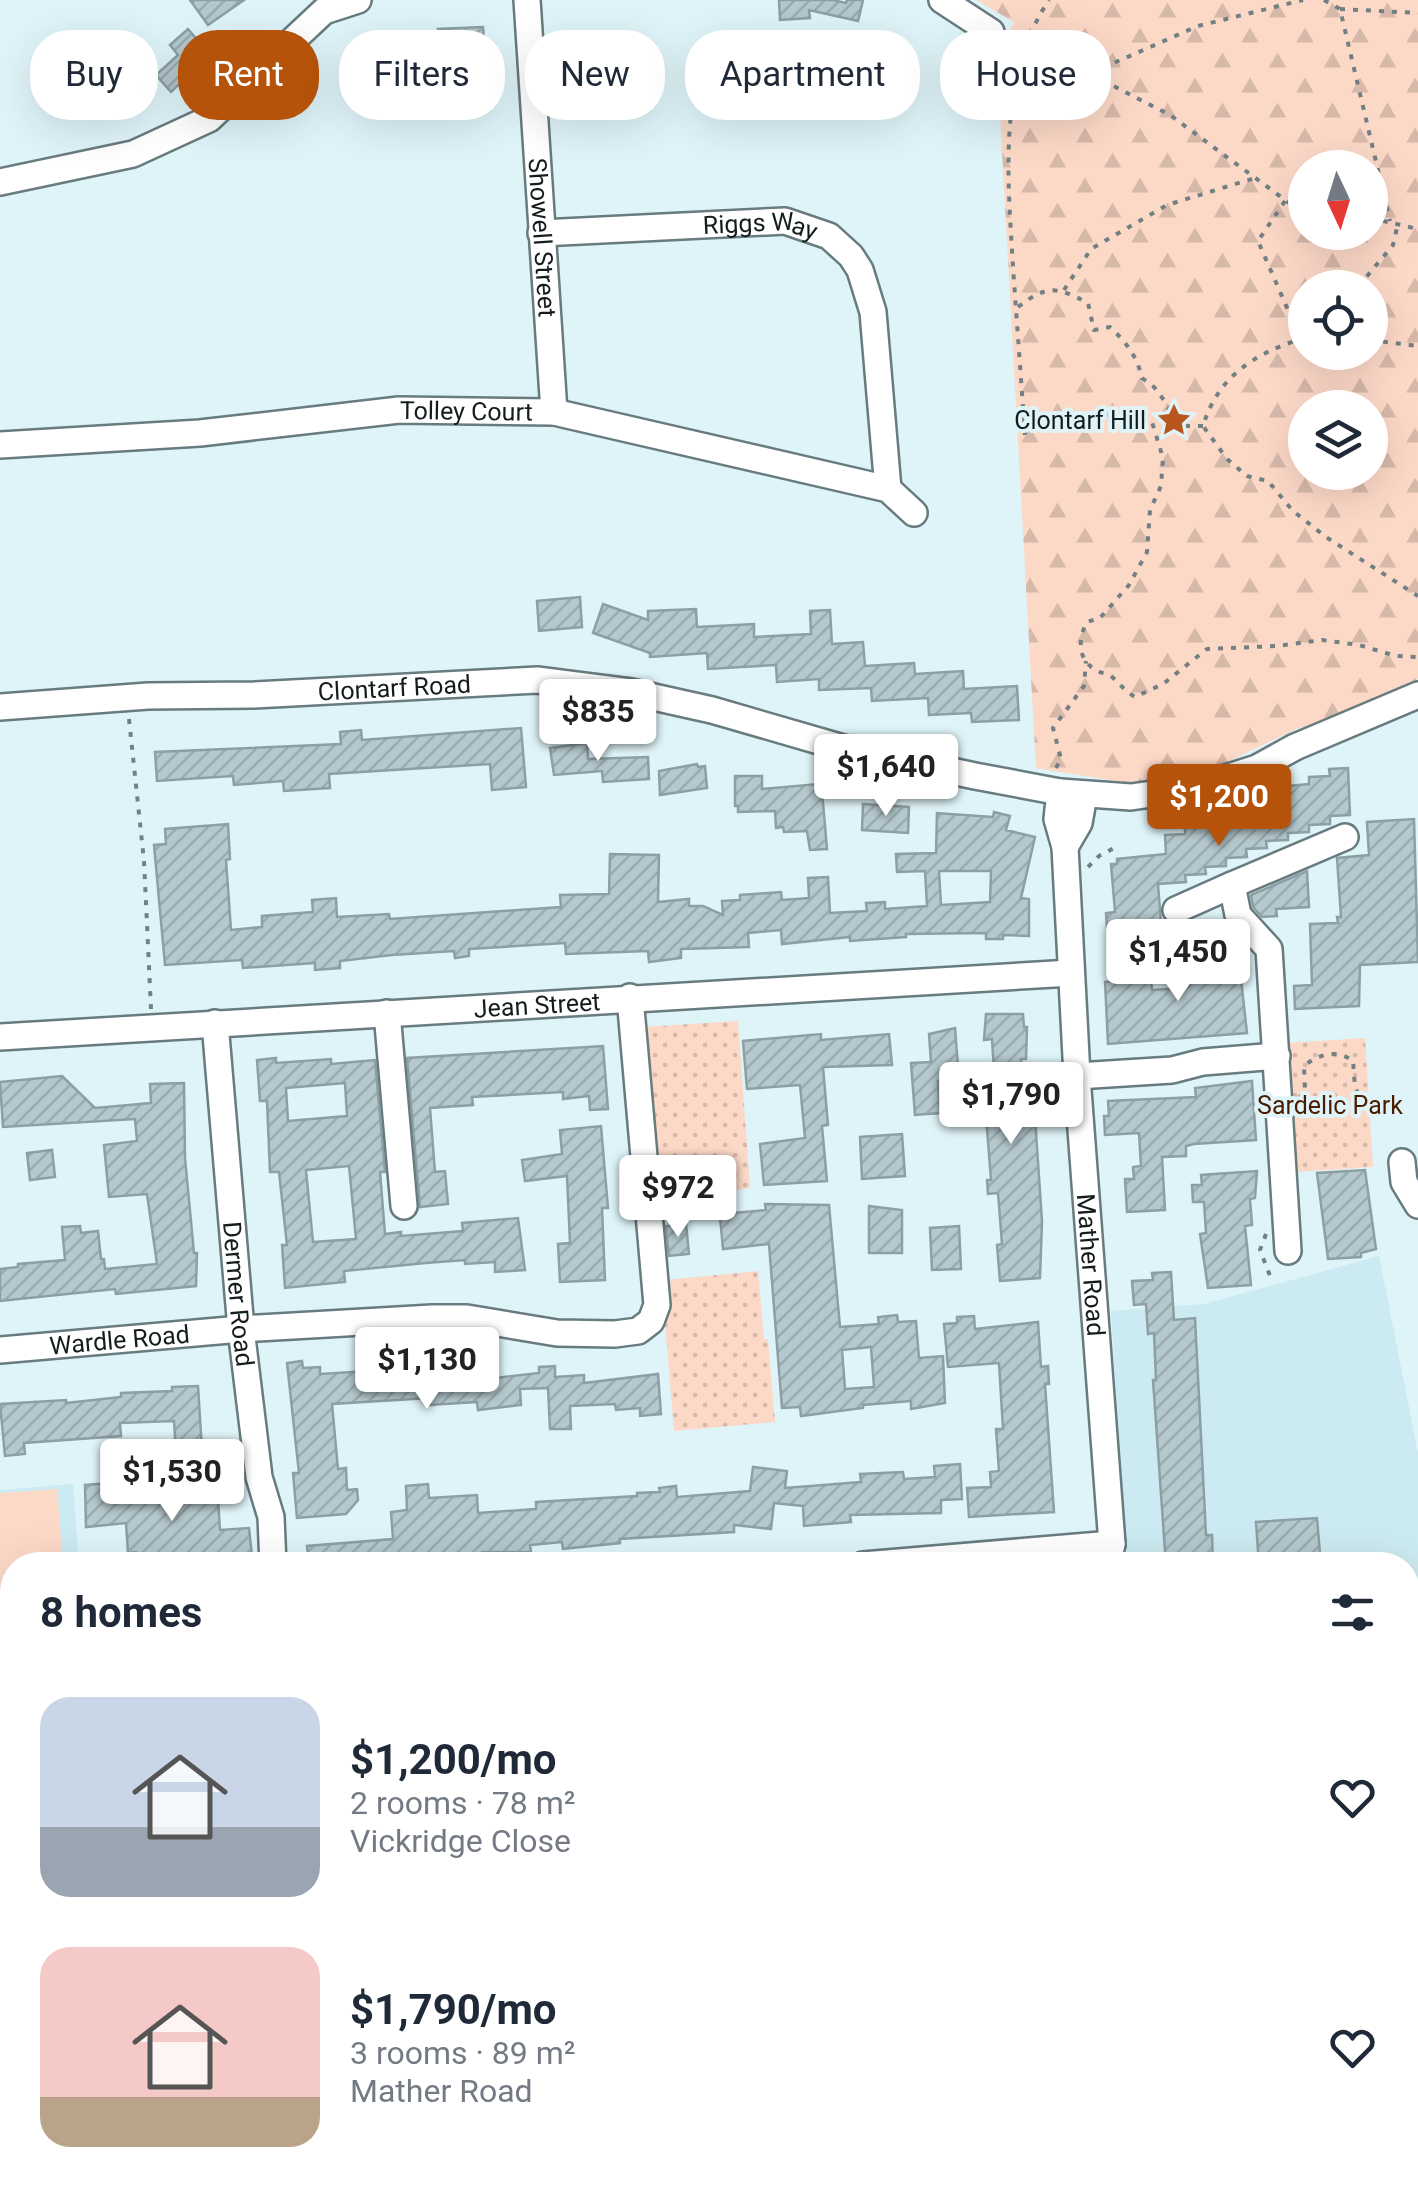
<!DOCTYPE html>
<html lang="en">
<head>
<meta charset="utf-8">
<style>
  :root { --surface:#fff; --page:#f2f2f3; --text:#1f2937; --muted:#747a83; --accent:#b45309 }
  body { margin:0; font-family:Roboto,sans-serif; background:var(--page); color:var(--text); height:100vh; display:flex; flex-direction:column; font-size:38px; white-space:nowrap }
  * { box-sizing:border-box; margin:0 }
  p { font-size:32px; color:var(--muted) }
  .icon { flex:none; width:55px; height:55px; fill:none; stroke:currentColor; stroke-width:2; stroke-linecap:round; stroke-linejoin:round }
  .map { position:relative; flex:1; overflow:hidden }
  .sheet { position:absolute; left:0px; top:1552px; width:1420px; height:642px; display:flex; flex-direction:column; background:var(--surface); border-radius:40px 40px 0 0; box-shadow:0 10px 40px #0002 }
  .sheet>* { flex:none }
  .top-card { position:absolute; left:30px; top:30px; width:1360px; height:90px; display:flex; gap:20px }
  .needle { width:65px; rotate:176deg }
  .controls { position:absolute; left:1288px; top:150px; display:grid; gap:20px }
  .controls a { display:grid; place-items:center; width:100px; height:100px; border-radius:50%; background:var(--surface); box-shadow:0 10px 40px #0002; font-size:50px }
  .price { position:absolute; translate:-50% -85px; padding:0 22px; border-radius:10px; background:#fff; color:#222; font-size:32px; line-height:65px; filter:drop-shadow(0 2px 5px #0008) }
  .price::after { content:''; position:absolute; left:50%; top:60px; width:30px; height:22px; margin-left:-15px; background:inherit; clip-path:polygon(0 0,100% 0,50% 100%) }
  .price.current { background:var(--accent); color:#fff }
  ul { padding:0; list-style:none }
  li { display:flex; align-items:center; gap:30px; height:250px; padding:0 40px }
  li span { display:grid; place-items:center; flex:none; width:280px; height:200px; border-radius:30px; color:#555 }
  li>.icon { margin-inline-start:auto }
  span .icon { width:120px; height:120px; fill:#fffc; stroke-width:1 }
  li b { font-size:42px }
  h2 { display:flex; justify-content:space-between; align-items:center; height:120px; padding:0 40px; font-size:42px }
  .pill { padding:0 35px; border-radius:40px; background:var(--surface); box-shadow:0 10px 40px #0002; font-size:35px; line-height:90px }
  .pill.current { background:var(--accent); color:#fff }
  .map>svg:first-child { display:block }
  .built { fill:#cceaf1 }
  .grass { fill:url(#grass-dots) }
  .forest { fill:url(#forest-firs); fill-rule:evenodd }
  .garden { fill:#fcd8c7 }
  .building { fill:url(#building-hatch); stroke:#8c9fa4; stroke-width:2.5; fill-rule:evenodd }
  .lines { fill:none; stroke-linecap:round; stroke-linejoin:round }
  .minor-casing { stroke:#687b7f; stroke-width:30 }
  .path { stroke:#728083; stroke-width:4; stroke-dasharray:5 8; stroke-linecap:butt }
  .minor { stroke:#fff; stroke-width:25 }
  .labels { text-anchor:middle; stroke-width:8; stroke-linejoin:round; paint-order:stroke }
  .street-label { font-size:25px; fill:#151c1e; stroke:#dff4f9 }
  .poi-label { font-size:25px; fill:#151c1e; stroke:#dff4f9; text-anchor:end }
  .park-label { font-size:25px; fill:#4a1d03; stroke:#dff4f9 }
</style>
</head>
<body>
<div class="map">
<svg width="1418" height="2193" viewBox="0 0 1418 2193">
  <defs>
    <pattern id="grass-dots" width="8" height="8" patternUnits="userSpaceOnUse" patternTransform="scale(2.5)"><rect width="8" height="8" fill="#fcd8c7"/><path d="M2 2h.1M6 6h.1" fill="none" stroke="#d7b9aa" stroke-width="1.8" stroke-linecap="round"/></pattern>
    <pattern id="forest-firs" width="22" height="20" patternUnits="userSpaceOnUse" patternTransform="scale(2.5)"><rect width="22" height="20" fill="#fcd8c7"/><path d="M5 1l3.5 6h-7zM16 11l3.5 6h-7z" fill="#d7b9aa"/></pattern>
    <pattern id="building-hatch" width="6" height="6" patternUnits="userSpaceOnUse" patternTransform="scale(2.5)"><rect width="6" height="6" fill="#b4c8cd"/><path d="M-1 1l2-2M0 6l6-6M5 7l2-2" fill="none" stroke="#9aabb0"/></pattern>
  </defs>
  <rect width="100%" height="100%" fill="#dff4f9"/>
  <!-- built -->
  <g class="built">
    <polygon points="1379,1256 1418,1453 1418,1696 1408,1701 1408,1565 1127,1565 1111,1311 1204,1304"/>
    <polygon points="73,1484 79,1565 12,1565 12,1876 0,1878 0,1490"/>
    <polygon points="453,2182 956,2182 957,2193 337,2193"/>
  </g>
  <!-- grass -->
  <g class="grass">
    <polygon points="738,1021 750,1188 659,1204 644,1027"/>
    <polygon points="1365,1038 1373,1167 1294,1172 1286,1043"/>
    <polygon points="758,1271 764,1339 768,1339 775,1422 674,1431 665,1324 668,1313 665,1280"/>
    <polygon points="1418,1698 1418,2193 967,2193 966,2183 1408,2182 1408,1702"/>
  </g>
  <!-- forest -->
  <path class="forest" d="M976,0h442v679l-98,43 -24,7 -73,35 -32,10 -63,9 -92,-15 -39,-708 17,-38zM1305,168h65v64h-65zM1305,288h65v64h-65zM1305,408h65v64h-65z"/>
  <!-- garden -->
  <g class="garden">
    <polygon points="57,1489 63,1565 12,1565 12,1757 0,1758 0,1493"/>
    <polygon points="698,2182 932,2182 936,2193 647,2193 648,2188"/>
  </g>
  <!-- building -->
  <g class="building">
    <polygon points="190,0 244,0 208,25"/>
    <polygon points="779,0 833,0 846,3 847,0 863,0 858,21 809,10 810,18 780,20"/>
    <polygon points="483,27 485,55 440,58 438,29"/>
    <polygon points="188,29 210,55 171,92 156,75 178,55 170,45"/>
    <polygon points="580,597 582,627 539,631 537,601"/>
    <polygon points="603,604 648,620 648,611 696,609 697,627 754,624 754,637 811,634 810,611 830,610 832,644 863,642 865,666 914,663 915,674 963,671 964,689 1017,686 1019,720 972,722 971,713 929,715 928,698 872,701 871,688 819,690 819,679 777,682 776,665 708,669 707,653 650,657 650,653 593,633"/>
    <polygon points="521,728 526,787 492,790 490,764 329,774 330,788 284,791 283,781 234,785 233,776 157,781 155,752 341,744 340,732 361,730 362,740"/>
    <polygon points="587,743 588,759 648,757 649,779 603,782 602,771 554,775 550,748"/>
    <polygon points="697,764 698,767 705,766 707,788 660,795 659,771"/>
    <polygon points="1348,768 1350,815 1330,816 1330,824 1309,825 1309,832 1288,833 1288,840 1266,841 1267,848 1246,849 1247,857 1226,858 1226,866 1205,867 1206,874 1185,875 1186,882 1158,884 1162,936 1108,940 1106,913 1115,912 1111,864 1117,864 1117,859 1166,854 1165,835 1185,834 1185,828 1206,826 1205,819 1226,818 1226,811 1246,810 1246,802 1267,801 1267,793 1289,792 1289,786 1309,784 1309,777 1330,776 1329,769"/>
    <polygon points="735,776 762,776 762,789 818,784 818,792 822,791 827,849 810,850 807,831 784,832 783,827 776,828 775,811 738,812 738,806 735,806"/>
    <polygon points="863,804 909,807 908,833 862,830"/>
    <path d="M994,812l16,4 -4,14 29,7 -14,61 8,1v37l-26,-1v4h-17v-6l-80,1v3l-56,4v-4l-68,7 -1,-14 -33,3 1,14 -68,2v9l-32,4 -1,-11 -82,3 -1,-11 -96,6v7l-14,2 -1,-7 -62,4 -52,6v7l-25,2v-7l-72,5 -1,-8 -77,5 -11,-120 12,-1 -1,-15 63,-5 2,35 -4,1 5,70 31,-3v-11l51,-4 -1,-12 24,-2 1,19 52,-3 1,5 171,-12 -1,-12 49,-1 1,-40 49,1 -1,47 31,-3v7h14l20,9 -1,-14 18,-1v-5l41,-3 1,8 27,-2 -1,-20 20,-1 2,36 37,-2 -1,-8 19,-1v7l42,-3 -2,-35 -28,1 -1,-18 40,-1 1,-40 56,4zM939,871h52l-1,31 -49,3z"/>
    <polygon points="1414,819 1418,962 1360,965 1359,1006 1295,1009 1294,986 1312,985 1310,924 1338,923 1337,917 1341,917 1337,858 1369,855 1367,822"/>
    <polygon points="1307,871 1309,907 1276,909 1277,916 1262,917 1253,907 1251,895"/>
    <polygon points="1224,948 1226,980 1241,979 1247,1033 1108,1044 1105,982 1151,979 1152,990 1184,988 1181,950"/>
    <polygon points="986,1014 1023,1014 1024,1027 1027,1027 1026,1059 1021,1059 1023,1089 1033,1088 1042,1221 1040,1278 1000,1281 997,1245 1002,1244 998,1193 988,1194 987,1180 991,1180 986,1116 981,1117 980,1098 966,1099 964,1074 994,1071 992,1039 984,1040"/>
    <polygon points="955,1028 959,1080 938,1081 940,1113 915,1115 911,1063 931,1062 929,1034"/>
    <polygon points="821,1034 821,1040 889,1034 892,1065 823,1067 828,1125 822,1126 827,1181 764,1185 760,1144 805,1138 800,1085 747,1089 743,1041"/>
    <polygon points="603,1046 608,1109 590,1110 589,1096 563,1099 563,1092 472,1097 473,1105 430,1108 435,1172 445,1171 448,1204 420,1207 407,1058"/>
    <path d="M276,1058v5l55,-4v5l44,-4 10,112h-5l5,62 16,-2v4l62,-5 -1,-8 56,-5 7,52 -30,2v-10l-30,2v-4l-39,3 -82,8 1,11 -60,6 -3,-43h5l-8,-73h-9l-3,-71h-7l-3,-41zM345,1083l2,33 -59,5 -2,-33zM349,1166l7,73 -43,3 -7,-72z"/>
    <polygon points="62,1076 95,1108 151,1103 150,1084 184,1083 185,1158 194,1253 197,1253 196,1286 116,1294 115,1289 0,1301 0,1269 18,1267 18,1264 65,1260 62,1227 80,1226 81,1233 98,1231 101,1259 104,1259 105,1269 157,1264 147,1194 109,1197 104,1145 137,1141 135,1119 3,1127 0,1082"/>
    <polygon points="1252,1081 1256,1140 1194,1144 1186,1146 1186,1156 1162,1157 1165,1210 1127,1212 1125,1179 1134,1179 1133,1167 1141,1166 1139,1133 1105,1135 1104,1116 1109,1116 1108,1101 1196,1097 1195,1088"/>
    <polygon points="601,1126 608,1208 602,1208 605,1280 560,1282 558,1244 570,1243 567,1176 525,1181 522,1160 562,1154 560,1130"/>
    <polygon points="902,1134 905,1176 862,1179 860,1137"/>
    <polygon points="52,1150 55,1177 30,1180 27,1153"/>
    <polygon points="1365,1170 1376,1249 1361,1253 1361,1257 1328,1259 1317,1173"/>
    <polygon points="1257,1171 1255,1198 1250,1199 1252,1225 1245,1226 1251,1285 1208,1288 1200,1234 1206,1233 1204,1202 1193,1202 1192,1185 1202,1185 1201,1175"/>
    <path d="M765,1204l64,1 11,122 39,-3 -1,-7 19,-2 1,7 18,-1 3,37 24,-2 2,47 -34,6v-8l-48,4v3l-62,8 -1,-9 -18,1 -13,-164 -46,5 -3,-32 2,-3 44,-4zM871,1347l3,40 -29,2 -3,-39z"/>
    <polygon points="869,1206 902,1210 902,1253 869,1253"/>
    <polygon points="686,1224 689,1254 669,1256 666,1226"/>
    <polygon points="959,1226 961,1269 932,1270 930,1228"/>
    <polygon points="1171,1272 1174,1320 1195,1318 1206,1535 1212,1535 1213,1565 1166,1565 1153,1380 1156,1380 1154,1333 1148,1334 1146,1304 1134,1305 1132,1281 1153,1280 1152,1273"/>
    <polygon points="974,1316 975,1329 1038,1322 1041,1367 1048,1366 1049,1384 1045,1384 1054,1512 969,1517 967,1488 991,1487 990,1472 999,1471 996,1429 1003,1429 999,1363 948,1367 944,1324 957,1323 957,1317"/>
    <polygon points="302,1361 303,1368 320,1367 320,1374 369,1371 370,1378 428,1373 428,1365 467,1363 467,1371 494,1368 495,1378 539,1373 539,1367 555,1366 555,1377 584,1375 584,1383 658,1374 661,1414 640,1416 640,1408 616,1410 615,1404 570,1406 571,1429 550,1429 548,1388 520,1389 521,1405 478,1410 477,1402 430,1405 429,1398 332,1404 338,1469 346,1468 347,1490 357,1489 358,1500 346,1514 297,1518 293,1473 299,1473 287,1363"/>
    <polygon points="198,1386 202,1450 176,1452 174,1421 120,1423 121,1436 24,1443 25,1454 5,1456 0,1404 66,1400 66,1403 121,1397 121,1393 172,1391 172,1387"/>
    <polygon points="960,1464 962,1499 941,1500 941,1513 850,1515 851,1522 804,1526 803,1506 774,1503 771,1529 734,1525 734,1532 620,1539 620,1543 563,1549 562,1542 530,1545 531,1552 482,1552 482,1557 458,1559 457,1553 414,1557 414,1562 384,1565 309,1565 307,1546 393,1539 391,1512 407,1510 406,1486 428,1484 429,1498 477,1495 478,1513 536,1509 536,1502 637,1496 637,1493 660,1492 659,1488 676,1486 677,1497 750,1491 753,1467 787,1471 785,1488 861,1482 860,1474 903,1472 904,1479 935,1477 934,1466"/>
    <polygon points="233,1481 234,1498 218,1499 220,1530 249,1528 253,1565 137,1565 136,1552 128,1553 126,1523 86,1527 85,1485 111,1483 126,1496 149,1494 156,1492 155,1488 196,1485 196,1482"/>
    <polygon points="1317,1518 1321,1565 1259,1565 1256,1522"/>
  </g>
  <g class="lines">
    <!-- minor casing -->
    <g class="minor-casing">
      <g id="minor">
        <path id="s1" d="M527,0l27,412"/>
        <polyline points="942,0 991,32"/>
        <polyline points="0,182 133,154 209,119 324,11 358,0"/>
        <path id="s2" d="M541,233l244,-12 44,15 22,20 9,14 13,42 15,177"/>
        <path id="s3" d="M0,445l200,-12 199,-23 155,2 334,77 26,24"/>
        <path id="s4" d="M0,707l148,-11 106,-1 283,-15 94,12 81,18 131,38 132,28 85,16 71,5 63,-9 63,-20 38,-21 123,-52"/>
        <path id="s5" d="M1060,792l-3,27 8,28 12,229 35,468 -5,21"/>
        <polyline points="1065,847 1079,823 1084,795"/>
        <polyline points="1176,910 1232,885"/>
        <polyline points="387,1013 404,1206"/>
        <path id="s6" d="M215,1023l26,306 18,148 12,40 2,48"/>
        <path id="s7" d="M0,1037l1071,-64"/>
        <polyline points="1077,1076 1172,1070 1203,1062 1277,1056"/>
        <polyline points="1402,1162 1404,1182 1418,1205"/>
        <polyline points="1288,1251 1269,949 1238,915 1232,885 1345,837"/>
        <path id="s8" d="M0,1350l241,-21 191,-11h35l90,15 58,1 23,-3 13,-10 6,-16 -27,-308"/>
        <polyline points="863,1565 1112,1544"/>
        <polyline points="0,1908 12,1907"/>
        <polyline points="1418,1950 1418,1951"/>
        <polyline points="0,1999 12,2133"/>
        <polyline points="1408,2116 1418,2105"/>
        <polyline points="17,2182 18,2193"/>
        <polyline points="281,2182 282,2193"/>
        <polyline points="1000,2182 1011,2193"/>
        <polyline points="1076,2193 1102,2190 1124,2182"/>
      </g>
    </g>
    <!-- path -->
    <g class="path">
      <polyline points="1324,0 1340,9 1390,221"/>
      <polyline points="1340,9 1418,13"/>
      <polyline points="1007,39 1090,74 1170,115 1296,208 1305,209"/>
      <polyline points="1091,73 1198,26 1303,0"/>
      <polyline points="1285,201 1258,241 1291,317 1296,341"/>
      <polyline points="1370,218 1418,229"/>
      <polyline points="1362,288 1363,281 1393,245 1398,223"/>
      <polyline points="1064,290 1091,249 1167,205 1255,178"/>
      <path d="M1018,307c29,-22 37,-21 70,-4l6,27 16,-3c16,15 27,29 32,51l12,9 16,21"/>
      <path d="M1305,338c-49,14 -87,38 -102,88l24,33 20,17 21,5 25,30 33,26 92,59"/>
      <polyline points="1370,340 1418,346"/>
      <path d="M1203,426h-16l-17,-18 -18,14 11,36 -2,28 -11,24 -3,42 -18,33 -21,24 -8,9 -13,4c-9,16 -10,38 9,48 4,3 10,3 15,6 8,7 14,15 24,21l28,-13 44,-35 70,-3 45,-6 37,5 37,11 22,1"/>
      <path d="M1025,435c-4,-56 -8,-112 -12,-168 -5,-89 -16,-189 36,-267"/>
      <polyline points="129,719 144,861 151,1009"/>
      <polyline points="1056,768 1061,759 1053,728 1084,686 1086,661"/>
      <polyline points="1088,867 1099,856 1116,847"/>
      <polyline points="1241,949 1243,963 1249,972"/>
      <path d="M1299,1098l6,-6 -1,-26c14,-12 34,-17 49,-5l2,27 3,5 8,1"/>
      <polyline points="1266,1234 1260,1250 1272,1281"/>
      <polyline points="961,2182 961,2193"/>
    </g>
    <!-- minor -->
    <use href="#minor" class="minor"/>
  </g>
  <!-- icons -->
  <defs>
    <g id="sight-bare" transform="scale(2.7)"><path d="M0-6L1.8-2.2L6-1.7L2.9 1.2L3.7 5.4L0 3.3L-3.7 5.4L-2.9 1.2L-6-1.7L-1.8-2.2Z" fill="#b9561d" stroke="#dff4f9" stroke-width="2.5" paint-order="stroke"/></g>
  </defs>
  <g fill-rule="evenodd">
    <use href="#sight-bare" x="1174" y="420"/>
  </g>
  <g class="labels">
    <!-- street labels -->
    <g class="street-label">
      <text dy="9" stroke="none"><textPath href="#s2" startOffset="220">Riggs Way</textPath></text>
      <text dy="9" stroke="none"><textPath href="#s1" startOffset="238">Showell Street</textPath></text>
      <text dy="9" stroke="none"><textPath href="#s3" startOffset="468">Tolley Court</textPath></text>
      <text dy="9" stroke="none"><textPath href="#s4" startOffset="395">Clontarf Road</textPath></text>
      <text dy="9" stroke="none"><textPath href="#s7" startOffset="538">Jean Street</textPath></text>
      <text dy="9" stroke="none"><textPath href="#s5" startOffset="475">Mather Road</textPath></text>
      <text dy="9" stroke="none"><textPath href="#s6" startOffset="272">Dermer Road</textPath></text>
      <text dy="9" stroke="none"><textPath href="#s8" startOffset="120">Wardle Road</textPath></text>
    </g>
    <!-- poi labels -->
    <g class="poi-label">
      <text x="1146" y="429">Clontarf Hill</text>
    </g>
    <!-- park labels -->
    <g class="park-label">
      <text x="1330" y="1114">Sardelic Park</text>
    </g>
  </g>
</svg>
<div class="controls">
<a><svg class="needle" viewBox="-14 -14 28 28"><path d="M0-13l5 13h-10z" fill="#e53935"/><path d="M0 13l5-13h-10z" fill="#747a83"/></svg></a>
<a><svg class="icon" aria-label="locate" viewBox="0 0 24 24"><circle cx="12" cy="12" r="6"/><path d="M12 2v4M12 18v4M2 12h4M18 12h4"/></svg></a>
<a><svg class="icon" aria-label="layers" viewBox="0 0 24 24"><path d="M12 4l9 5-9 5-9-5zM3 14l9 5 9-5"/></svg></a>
</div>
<b class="price" style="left:598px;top:764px">$835</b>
<b class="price" style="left:886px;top:819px">$1,640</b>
<b class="price current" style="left:1219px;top:849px">$1,200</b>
<b class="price" style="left:1178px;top:1004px">$1,450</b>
<b class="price" style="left:1011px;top:1147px">$1,790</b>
<b class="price" style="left:678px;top:1240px">$972</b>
<b class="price" style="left:427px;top:1412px">$1,130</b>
<b class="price" style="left:172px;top:1524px">$1,530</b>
<div class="top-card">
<a class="pill">Buy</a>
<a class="pill current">Rent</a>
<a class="pill">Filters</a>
<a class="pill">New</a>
<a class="pill">Apartment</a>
<a class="pill">House</a>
</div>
<section class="sheet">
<h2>8 homes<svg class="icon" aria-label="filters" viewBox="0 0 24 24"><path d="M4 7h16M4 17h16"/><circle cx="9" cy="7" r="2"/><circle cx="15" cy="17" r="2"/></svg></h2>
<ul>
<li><span style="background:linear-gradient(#c9d6e8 65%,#9aa5b1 0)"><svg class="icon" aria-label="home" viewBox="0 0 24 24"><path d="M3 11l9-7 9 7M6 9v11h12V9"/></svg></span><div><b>$1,200/mo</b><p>2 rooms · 78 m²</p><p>Vickridge Close</p></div><svg class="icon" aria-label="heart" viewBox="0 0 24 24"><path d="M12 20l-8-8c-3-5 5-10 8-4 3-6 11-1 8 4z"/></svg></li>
<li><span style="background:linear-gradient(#f6c9c9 75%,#b9a48a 0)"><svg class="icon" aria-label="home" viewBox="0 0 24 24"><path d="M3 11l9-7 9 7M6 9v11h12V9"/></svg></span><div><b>$1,790/mo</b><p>3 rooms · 89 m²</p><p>Mather Road</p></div><svg class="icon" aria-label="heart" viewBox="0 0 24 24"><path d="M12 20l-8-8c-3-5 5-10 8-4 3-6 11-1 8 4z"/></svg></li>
</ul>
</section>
</div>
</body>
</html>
